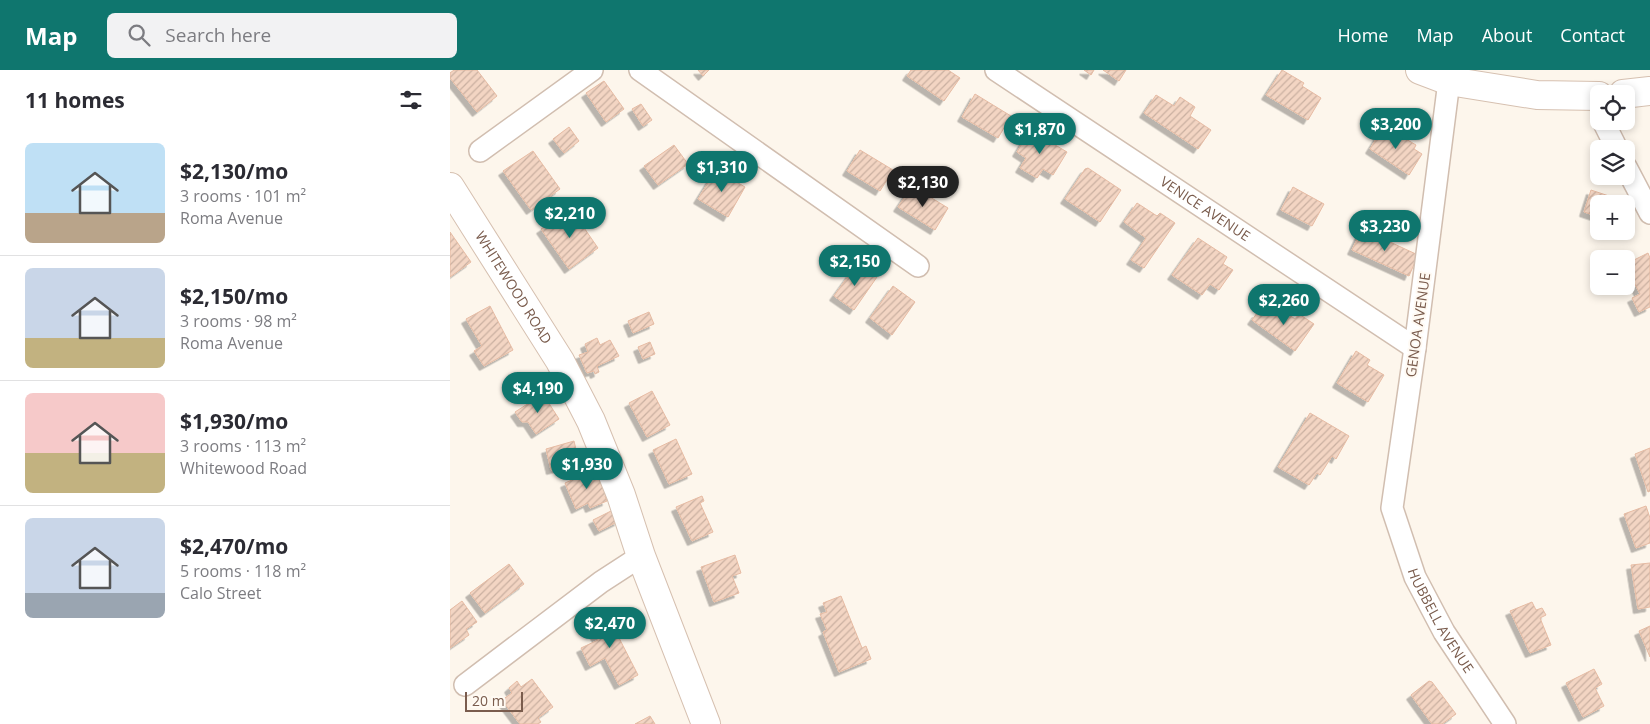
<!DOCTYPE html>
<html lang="en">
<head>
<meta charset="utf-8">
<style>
  :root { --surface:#fff; --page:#f2f2f3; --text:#2b2b33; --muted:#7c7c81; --line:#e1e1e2; --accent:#0f766e }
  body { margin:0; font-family:"Open Sans",sans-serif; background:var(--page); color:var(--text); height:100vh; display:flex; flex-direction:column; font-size:19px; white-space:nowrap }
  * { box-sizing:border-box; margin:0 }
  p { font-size:16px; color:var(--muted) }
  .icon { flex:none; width:28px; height:28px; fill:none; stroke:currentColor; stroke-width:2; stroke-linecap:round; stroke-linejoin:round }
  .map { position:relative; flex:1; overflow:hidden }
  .details { display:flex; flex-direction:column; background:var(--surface); width:450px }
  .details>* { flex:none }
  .buttons { position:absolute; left:1140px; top:15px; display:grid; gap:10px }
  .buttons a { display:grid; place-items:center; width:45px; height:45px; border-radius:8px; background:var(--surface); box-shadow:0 2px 8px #0003; font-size:25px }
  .scale { position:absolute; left:15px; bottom:12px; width:58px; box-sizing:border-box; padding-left:5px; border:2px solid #7a5c4d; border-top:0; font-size:14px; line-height:18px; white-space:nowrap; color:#7a5c4d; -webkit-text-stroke:4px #fffaf3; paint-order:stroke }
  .price { position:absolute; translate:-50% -42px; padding:0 11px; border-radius:18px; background:var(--accent); color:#fff; font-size:16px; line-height:32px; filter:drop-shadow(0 1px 2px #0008) }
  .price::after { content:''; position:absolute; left:50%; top:30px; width:15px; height:11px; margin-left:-8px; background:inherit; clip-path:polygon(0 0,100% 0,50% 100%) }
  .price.current { background:#222; color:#fff }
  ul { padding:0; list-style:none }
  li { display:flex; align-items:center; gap:15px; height:125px; padding:0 25px }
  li+li { border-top:1px solid var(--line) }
  li span { display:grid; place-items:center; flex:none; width:140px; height:100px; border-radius:8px; color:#555 }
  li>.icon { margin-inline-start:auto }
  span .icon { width:60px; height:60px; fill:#fffc; stroke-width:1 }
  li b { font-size:21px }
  h2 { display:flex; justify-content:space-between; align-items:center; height:60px; padding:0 25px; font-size:21px }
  header { display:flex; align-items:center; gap:30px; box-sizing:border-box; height:70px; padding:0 25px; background:var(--accent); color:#fff }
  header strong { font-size:24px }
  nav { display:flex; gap:28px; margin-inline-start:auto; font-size:18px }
  .search { width:350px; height:45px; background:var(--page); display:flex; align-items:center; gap:12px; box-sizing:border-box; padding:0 18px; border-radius:8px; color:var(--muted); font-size:19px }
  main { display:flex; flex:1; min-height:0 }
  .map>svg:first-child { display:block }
  .building { fill:url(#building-hatch); stroke:#e6bba3; filter:url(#shadow) }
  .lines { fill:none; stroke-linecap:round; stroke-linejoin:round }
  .street-casing { stroke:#d1beb0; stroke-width:24 }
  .secondary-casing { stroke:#d6c0b0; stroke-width:30 }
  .street { stroke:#fff; stroke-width:21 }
  .secondary { stroke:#fff; stroke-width:28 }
  .labels { text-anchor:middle; stroke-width:4; stroke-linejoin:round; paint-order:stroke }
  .street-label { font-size:14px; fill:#7a5c4d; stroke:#fffaf3 }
</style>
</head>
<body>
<header>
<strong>Map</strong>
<div class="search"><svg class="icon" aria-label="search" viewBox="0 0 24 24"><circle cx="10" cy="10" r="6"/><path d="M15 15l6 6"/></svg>Search here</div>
<nav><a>Home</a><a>Map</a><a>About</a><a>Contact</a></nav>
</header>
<main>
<section class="details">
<h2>11 homes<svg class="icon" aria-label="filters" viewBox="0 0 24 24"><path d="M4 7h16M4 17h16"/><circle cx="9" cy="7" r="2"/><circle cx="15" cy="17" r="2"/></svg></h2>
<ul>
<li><span style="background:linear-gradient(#bfe0f5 70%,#b9a48a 0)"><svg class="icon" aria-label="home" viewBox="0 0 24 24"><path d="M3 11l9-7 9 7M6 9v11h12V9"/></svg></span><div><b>$2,130/mo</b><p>3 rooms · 101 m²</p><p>Roma Avenue</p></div></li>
<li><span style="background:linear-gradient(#c9d6e8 70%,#c2b280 0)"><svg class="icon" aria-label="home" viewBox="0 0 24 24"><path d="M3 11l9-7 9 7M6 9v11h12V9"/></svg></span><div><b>$2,150/mo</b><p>3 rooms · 98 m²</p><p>Roma Avenue</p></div></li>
<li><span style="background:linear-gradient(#f6c9c9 60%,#c2b280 0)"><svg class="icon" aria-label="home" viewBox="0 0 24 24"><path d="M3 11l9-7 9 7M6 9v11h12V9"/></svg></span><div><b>$1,930/mo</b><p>3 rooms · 113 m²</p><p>Whitewood Road</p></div></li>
<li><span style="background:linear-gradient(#c9d6e8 75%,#9aa5b1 0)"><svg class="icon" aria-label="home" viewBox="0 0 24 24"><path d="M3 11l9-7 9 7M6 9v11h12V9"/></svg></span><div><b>$2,470/mo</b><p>5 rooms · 118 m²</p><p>Calo Street</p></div></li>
</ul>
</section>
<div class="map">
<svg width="1200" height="654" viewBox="0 0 1200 654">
  <defs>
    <pattern id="building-hatch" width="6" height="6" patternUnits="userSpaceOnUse" patternTransform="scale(1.25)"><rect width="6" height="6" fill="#f3d5c3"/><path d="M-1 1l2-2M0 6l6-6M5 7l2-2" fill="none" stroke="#cab0a1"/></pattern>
    <filter id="shadow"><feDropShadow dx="-4.5" dy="4.5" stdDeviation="0" flood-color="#0004"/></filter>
  </defs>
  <rect width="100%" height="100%" fill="#fdf6ec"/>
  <!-- building -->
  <g class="building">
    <polygon points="4,0 27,0 47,26 27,42 0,8 0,3"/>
    <polygon points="248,0 259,0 253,6"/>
    <polygon points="461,0 498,0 510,8 494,31 457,6"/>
    <polygon points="634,0 644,0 641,5"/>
    <polygon points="653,0 676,0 669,11"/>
    <polygon points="832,0 854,13 852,16 871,28 858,50 816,25"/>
    <polygon points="154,11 174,39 156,52 136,23"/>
    <polygon points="525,24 561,46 548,68 512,47"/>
    <polygon points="706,25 724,36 730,27 745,37 740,46 761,60 748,79 694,43"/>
    <polygon points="191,34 202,50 193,56 182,39"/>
    <polygon points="934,56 966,75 964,79 972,84 959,105 920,79"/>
    <polygon points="119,57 129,71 114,83 103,69"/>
    <polygon points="580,60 617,82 603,105 593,99 587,108 570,98 576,88 567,82"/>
    <polygon points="224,75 238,94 208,115 194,96"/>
    <polygon points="410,80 443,100 430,121 397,101"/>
    <polygon points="83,81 110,119 81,140 53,101"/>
    <polygon points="638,98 671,120 650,152 615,129 635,99"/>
    <polygon points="266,100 295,117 278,147 248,129"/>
    <polygon points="462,116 498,138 485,160 448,137"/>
    <polygon points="843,117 874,134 862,156 831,140"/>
    <polygon points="1141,120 1186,135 1179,157 1176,156 1176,134 1149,134 1149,147 1134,142"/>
    <polygon points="687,133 707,146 710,143 725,153 694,198 681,190 696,168 674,152"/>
    <polygon points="121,139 148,178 119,199 91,159"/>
    <polygon points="912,159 968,185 959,206 902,180"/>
    <polygon points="0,162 21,192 0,207"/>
    <polygon points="748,168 777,187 773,194 783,200 769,220 760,214 752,225 722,205"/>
    <polygon points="1198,183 1200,188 1200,237 1189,242 1182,228 1190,224 1176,197 1176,194"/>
    <polygon points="407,194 427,207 404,240 384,226"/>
    <polygon points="443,216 465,232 442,265 420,248"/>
    <polygon points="821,232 845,249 849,244 864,254 845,281 802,250 807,243 811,246"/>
    <polygon points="40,236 63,280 34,296 24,281 32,276 16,249"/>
    <polygon points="199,242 204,254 183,263 178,251"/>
    <polygon points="147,268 150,275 160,270 169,286 147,296 149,302 145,304 144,301 137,303 129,285 138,282 135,274"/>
    <polygon points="200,272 205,284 193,289 188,277"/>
    <polygon points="906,281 920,290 917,295 934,305 918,332 887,313"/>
    <polygon points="202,321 220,355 197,367 179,333"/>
    <polygon points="93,324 109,349 86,364 78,352 72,352 65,342"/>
    <polygon points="860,343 899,366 886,389 882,386 870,405 867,403 859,415 828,397"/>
    <polygon points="226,369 242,404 219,414 203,380"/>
    <polygon points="124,371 129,392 101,400 96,379"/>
    <polygon points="1200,378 1200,421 1198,422 1185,384"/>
    <polygon points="147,399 158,425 155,426 157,431 140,438 138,433 126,439 115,413"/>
    <polygon points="252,426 254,431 250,433 263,462 242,471 226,437"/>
    <polygon points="1196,436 1200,448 1200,473 1186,478 1174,444"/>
    <polygon points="163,440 169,451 149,461 143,450"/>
    <polygon points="285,485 291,503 282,506 289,523 264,532 251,497"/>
    <polygon points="1200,493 1200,537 1188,539 1181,495"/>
    <polygon points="59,494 74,514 35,543 20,523"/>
    <polygon points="391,526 412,578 416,576 421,589 389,602 373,562 377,560 370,544 377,542 373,533"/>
    <polygon points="12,531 27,552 16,559 19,565 0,578 0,540"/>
    <polygon points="1082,532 1086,540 1092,538 1096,545 1090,548 1101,575 1080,583 1060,541"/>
    <polygon points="162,542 172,562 167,564 188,605 169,615 155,588 140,596 131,578 148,570 139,554"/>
    <polygon points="1200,556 1200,587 1189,561"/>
    <polygon points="1144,599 1152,614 1145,618 1154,636 1133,647 1116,613"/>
    <polygon points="82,609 103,637 88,648 91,652 88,654 70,654 52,630 62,623 59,618 67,611 71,617"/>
    <polygon points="979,611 982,612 1006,644 992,654 982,654 961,625"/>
    <polygon points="200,646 205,654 185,654"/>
  </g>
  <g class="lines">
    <!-- street casing -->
    <g class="street-casing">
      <g id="street">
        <polyline points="190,0 468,196"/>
        <path id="s1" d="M546,0l419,278"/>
        <path id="s2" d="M999,11l-34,267 -23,160 23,69 29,55 61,92"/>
        <polyline points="1153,51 1167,79"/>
        <polyline points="30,81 142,0"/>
        <polyline points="1176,97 1200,143"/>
        <polyline points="15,615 151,512 191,486"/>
      </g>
    </g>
    <!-- secondary casing -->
    <g class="secondary-casing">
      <g id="secondary">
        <polyline points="970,0 999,11 1087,25 1149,26"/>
        <polyline points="1173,24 1200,21"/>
        <path id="s3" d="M0,117l110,174 31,60 30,74 20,61 65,168"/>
      </g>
    </g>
    <!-- street -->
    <use href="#street" class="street"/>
    <!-- secondary -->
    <use href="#secondary" class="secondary"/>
  </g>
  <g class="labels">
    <!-- street labels -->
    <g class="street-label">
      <text dy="5" stroke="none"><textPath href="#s1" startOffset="251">VENICE AVENUE</textPath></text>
      <text dy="5" stroke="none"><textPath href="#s3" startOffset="119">WHITEWOOD ROAD</textPath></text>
      <text transform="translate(968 255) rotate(-82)" y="5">GENOA AVENUE</text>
      <text dy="5" stroke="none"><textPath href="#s2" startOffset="554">HUBBELL AVENUE</textPath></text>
    </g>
  </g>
</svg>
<div class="buttons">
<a><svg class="icon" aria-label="locate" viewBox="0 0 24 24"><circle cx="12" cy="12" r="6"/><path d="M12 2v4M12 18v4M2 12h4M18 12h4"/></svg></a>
<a><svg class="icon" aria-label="layers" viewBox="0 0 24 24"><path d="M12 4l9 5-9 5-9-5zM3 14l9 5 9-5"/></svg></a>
<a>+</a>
<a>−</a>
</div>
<div class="scale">20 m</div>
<b class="price" style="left:946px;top:80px">$3,200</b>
<b class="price" style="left:590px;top:85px">$1,870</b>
<b class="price" style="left:272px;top:123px">$1,310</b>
<b class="price current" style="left:473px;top:138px">$2,130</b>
<b class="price" style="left:120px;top:169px">$2,210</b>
<b class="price" style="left:935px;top:182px">$3,230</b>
<b class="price" style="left:405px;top:217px">$2,150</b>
<b class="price" style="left:834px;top:256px">$2,260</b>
<b class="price" style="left:88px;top:344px">$4,190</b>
<b class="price" style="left:137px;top:420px">$1,930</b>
<b class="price" style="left:160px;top:579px">$2,470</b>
</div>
</main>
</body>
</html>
